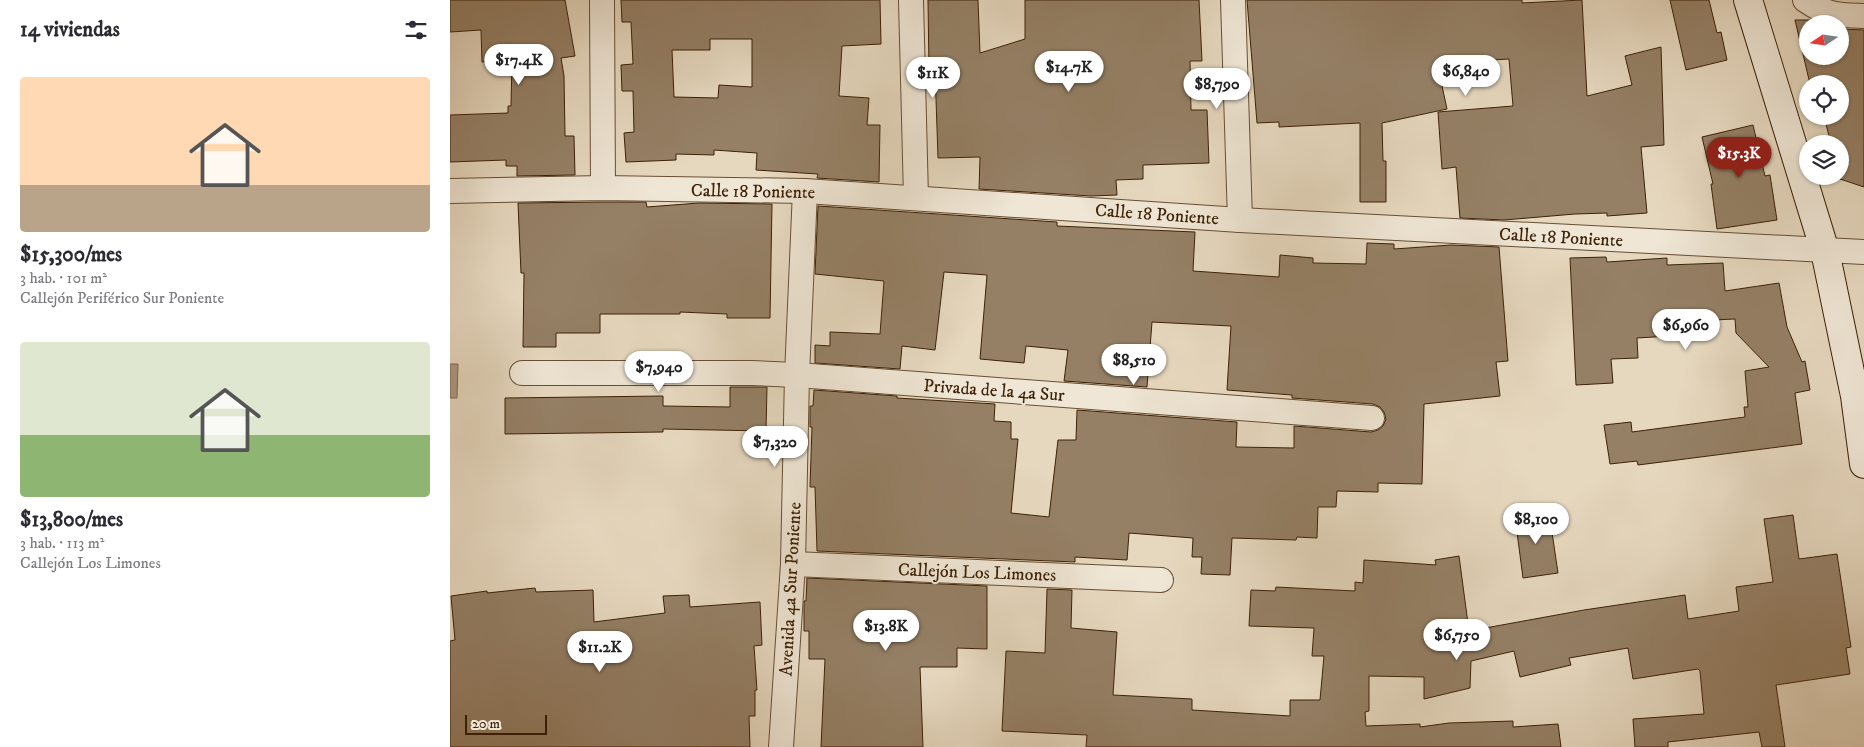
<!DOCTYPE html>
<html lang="es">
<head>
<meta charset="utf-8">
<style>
  :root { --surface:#fff; --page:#f7f7f7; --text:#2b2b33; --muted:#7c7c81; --accent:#8f2418 }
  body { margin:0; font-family:"IM FELL DW Pica",serif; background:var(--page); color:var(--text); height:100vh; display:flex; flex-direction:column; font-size:19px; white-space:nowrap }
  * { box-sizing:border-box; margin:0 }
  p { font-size:16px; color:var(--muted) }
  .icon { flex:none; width:28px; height:28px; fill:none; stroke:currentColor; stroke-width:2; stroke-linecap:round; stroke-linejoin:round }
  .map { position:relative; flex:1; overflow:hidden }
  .drawer { display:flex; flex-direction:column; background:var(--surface); width:450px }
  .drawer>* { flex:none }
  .needle { width:32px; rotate:257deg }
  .fabs { position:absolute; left:1349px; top:15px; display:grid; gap:10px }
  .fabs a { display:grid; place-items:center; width:50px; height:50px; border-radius:50%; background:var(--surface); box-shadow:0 1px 4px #0004; font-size:25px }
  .scale { position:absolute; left:15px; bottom:12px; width:82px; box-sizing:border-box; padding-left:5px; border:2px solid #3d2106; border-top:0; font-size:14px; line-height:18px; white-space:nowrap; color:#3d2106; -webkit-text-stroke:4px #efe6d5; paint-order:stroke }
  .price { position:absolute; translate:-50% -42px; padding:0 11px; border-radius:18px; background:#fff; color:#222; font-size:16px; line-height:32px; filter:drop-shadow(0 1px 2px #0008) }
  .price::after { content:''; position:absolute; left:50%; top:30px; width:15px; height:11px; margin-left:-8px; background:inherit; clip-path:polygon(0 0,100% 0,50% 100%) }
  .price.active { background:var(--accent); color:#fff }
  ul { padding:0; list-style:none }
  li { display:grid; align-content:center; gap:10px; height:265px; padding:0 20px }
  li span { display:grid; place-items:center; height:155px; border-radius:5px; color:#555 }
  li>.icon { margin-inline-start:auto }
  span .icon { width:90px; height:90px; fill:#fffc; stroke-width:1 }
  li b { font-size:21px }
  h2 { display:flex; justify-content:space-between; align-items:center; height:60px; padding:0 20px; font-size:21px }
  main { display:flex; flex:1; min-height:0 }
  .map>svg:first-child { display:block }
  .water { fill:#ad9a80; stroke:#806a4f }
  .building { fill:#958066; stroke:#3d2106; fill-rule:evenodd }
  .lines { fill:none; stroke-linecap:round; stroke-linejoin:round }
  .minor-casing { stroke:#674f34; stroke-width:26 }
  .secondary-casing { stroke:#3d2106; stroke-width:30 }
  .minor { stroke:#efe6d5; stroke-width:24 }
  .secondary { stroke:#efe6d5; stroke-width:28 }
  .labels { text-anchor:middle; stroke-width:4; stroke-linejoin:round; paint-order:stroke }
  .street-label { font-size:18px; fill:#3d2106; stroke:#efe6d5 }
</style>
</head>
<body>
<main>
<section class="drawer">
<h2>14 viviendas<svg class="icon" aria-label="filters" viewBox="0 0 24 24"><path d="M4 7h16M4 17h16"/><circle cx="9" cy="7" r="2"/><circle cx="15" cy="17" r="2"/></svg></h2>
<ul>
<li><span style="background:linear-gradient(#ffd9b3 70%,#b9a48a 0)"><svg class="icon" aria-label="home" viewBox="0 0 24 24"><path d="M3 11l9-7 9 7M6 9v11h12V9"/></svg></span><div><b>$15,300/mes</b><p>3 hab. · 101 m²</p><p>Callejón Periférico Sur Poniente</p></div></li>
<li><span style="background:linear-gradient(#dfe7d0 60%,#8fb573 0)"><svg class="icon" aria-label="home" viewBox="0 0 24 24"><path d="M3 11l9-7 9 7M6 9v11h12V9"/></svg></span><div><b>$13,800/mes</b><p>3 hab. · 113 m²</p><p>Callejón Los Limones</p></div></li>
</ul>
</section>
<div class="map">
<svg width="1414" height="747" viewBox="0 0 1414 747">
  <rect width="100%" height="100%" fill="#e6d8bf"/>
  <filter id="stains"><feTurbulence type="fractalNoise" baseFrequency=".004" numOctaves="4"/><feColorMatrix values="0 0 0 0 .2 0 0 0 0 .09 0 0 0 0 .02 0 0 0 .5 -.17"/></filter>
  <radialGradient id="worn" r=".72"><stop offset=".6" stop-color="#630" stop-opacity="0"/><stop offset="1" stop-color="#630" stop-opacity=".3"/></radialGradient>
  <!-- water -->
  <polygon class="water" points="0,364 8,364 7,398 0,398"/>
  <!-- building -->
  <g class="building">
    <polygon points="0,0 115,0 125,56 111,58 114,76 115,136 124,136 125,175 67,176 67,166 56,166 56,160 0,162 0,115 58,113 58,106 61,106 62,60 32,62 31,30 0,32"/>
    <path d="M171,0h259l1,44 -39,2 -3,50 30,2 -2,27h13l-1,57 -62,-4 1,-4 -62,-4 1,-17 -43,-3v5l-38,-1v6l-50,2 -2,-29 10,-1 -1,-41h-11l-1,-26 12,-1 -2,-42h-9zM260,39h42v48l-33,-2 -1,13 -44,-1 -2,-47h38z"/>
    <polygon points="478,0 528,0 530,53 575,39 575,0 749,0 752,61 740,61 741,110 757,110 759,163 693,165 693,179 666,180 667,195 641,196 529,189 530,157 488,158 485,70 479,70"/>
    <polygon points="797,0 1072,0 1072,3 1132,0 1137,96 1182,85 1175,56 1211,47 1214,145 1191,147 1197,213 1157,216 1157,213 1125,214 1054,220 1010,218 1006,167 992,169 988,112 1063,106 1059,59 987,63 997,109 932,123 933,161 936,161 936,202 910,202 910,123 829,127 829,122 807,123"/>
    <polygon points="1220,0 1259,0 1267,33 1271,32 1277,60 1236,70"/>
    <polygon points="1345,20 1362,20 1370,24 1358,24 1358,56 1390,56 1390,29 1414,30 1414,187 1387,178 1390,176 1390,144 1381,144 1375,120 1375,116 1390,116 1390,84 1360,84"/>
    <polygon points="1303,125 1315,176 1320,175 1327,220 1267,229 1261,184 1263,184 1252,137"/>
    <polygon points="153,202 196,202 197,207 249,203 322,204 320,318 277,318 277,314 230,312 230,314 150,314 150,333 106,333 106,347 73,347 74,273 71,273 68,203"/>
    <polygon points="368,206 607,222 607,226 745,232 743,271 829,277 830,255 863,258 863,263 916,264 917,243 944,244 944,249 1001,245 1049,247 1058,361 1046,362 1050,396 974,404 972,484 928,483 928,492 887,491 886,507 868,507 867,538 847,537 846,540 782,538 780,575 751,574 752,557 742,557 743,538 679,533 677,560 625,557 625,562 367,551 365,487 360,487 362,427 360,427 360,406 363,406 364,390 447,396 447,398 545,404 544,421 561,422 561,439 568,439 561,513 599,517 608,440 626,440 627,410 787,422 786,447 844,448 844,426 921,432 928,430 933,426 936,419 934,412 930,407 923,404 842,398 842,395 777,390 781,326 702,322 697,387 614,381 618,350 576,346 574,363 530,359 537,275 494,272 485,350 452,346 450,369 365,363 365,345 380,346 380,332 430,334 434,281 365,274"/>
    <polygon points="1156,257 1157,262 1217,258 1217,265 1273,263 1275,291 1329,283 1337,327 1352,362 1355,361 1360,390 1345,393 1352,444 1188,465 1187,461 1160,464 1154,425 1181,422 1182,432 1295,417 1294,407 1298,407 1295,371 1319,367 1286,333 1285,319 1219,322 1220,336 1187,338 1188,358 1161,359 1163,383 1126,385 1120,258"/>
    <polygon points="280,387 317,387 316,431 213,429 213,432 55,434 55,398 213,396 213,406 280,407"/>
    <polygon points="1099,512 1108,573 1073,578 1065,517"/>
    <polygon points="1343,515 1349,559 1387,554 1401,647 1396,648 1400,674 1326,685 1335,747 1312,747 1309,732 1218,742 1218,747 1185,747 1183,719 1254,714 1250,671 1248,669 1183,679 1178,648 1119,658 1121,665 1070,677 1064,651 1021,661 1020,688 974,699 974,677 919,676 919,711 915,712 916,726 970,724 970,727 999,723 1063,721 1063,727 1108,724 1111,747 636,747 637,735 552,731 556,651 595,653 597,589 622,590 621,628 667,632 663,695 742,699 742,710 840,716 840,700 870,700 874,656 862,656 864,628 799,626 801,590 825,591 826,587 905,591 905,582 913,583 914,560 986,565 985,560 1009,556 1019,631 1134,610 1235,595 1238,619 1289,611 1286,587 1323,582 1314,519"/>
    <polygon points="357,578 537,586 537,649 507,648 507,667 470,667 473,747 371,747 375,659 359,659 359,631 354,631 354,601 356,601"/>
    <polygon points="85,588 86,592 143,590 144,622 215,613 213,596 239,595 240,607 310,602 312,645 304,646 307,690 305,690 305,716 299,716 300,747 0,747 0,641 5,640 1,596 37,591 37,593"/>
  </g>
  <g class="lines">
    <!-- minor casing -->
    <g class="minor-casing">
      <g id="minor">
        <polyline points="152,0 153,188"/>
        <polyline points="461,0 466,198"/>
        <polyline points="783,0 790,220"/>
        <path d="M1355,0c23,16 33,15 59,16"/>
        <polyline points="0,191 153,188 355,191 790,220 1414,252"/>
        <polyline points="72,373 302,373 347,375 922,418"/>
        <polyline points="343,564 711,580"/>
        <polyline points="331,747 343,564 347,375 355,191"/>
      </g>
    </g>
    <!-- secondary casing -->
    <g class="secondary-casing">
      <polyline id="secondary" points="1298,0 1375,251 1405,396 1414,464"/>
    </g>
    <!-- minor -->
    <use href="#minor" class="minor"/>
    <!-- secondary -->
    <use href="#secondary" class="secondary"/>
  </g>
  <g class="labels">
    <!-- street labels -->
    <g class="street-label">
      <text transform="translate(303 191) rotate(1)" y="6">Calle 18 Poniente</text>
      <text transform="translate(707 214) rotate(4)" y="6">Calle 18 Poniente</text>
      <text transform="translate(1111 237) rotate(3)" y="6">Calle 18 Poniente</text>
      <text transform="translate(544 390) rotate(4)" y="6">Privada de la 4a Sur</text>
      <text transform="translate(527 572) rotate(2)" y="6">Callejón Los Limones</text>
      <text transform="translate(340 589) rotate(-87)" y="6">Avenida 4a Sur Poniente</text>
    </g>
  </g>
  <rect width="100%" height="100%" filter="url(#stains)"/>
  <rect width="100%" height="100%" fill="url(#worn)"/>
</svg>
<div class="fabs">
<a><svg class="needle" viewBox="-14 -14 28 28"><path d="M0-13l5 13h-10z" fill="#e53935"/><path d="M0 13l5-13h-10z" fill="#7c7c81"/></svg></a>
<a><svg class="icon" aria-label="locate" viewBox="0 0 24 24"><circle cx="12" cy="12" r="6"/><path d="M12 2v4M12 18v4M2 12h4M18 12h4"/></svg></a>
<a><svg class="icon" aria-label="layers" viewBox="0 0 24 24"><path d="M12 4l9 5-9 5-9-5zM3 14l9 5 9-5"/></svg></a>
</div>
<div class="scale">20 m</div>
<b class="price" style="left:69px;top:86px">$17.4K</b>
<b class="price" style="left:619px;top:93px">$14.7K</b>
<b class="price" style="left:1016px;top:97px">$6,840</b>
<b class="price" style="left:483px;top:99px">$11K</b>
<b class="price" style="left:767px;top:110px">$8,790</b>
<b class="price active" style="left:1289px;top:179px">$15.3K</b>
<b class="price" style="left:1236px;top:351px">$6,960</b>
<b class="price" style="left:684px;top:386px">$8,510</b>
<b class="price" style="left:209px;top:393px">$7,940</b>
<b class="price" style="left:325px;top:468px">$7,320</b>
<b class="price" style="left:1086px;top:545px">$8,100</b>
<b class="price" style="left:436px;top:652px">$13.8K</b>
<b class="price" style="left:1007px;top:661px">$6,750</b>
<b class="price" style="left:150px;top:673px">$11.2K</b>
</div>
</main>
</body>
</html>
